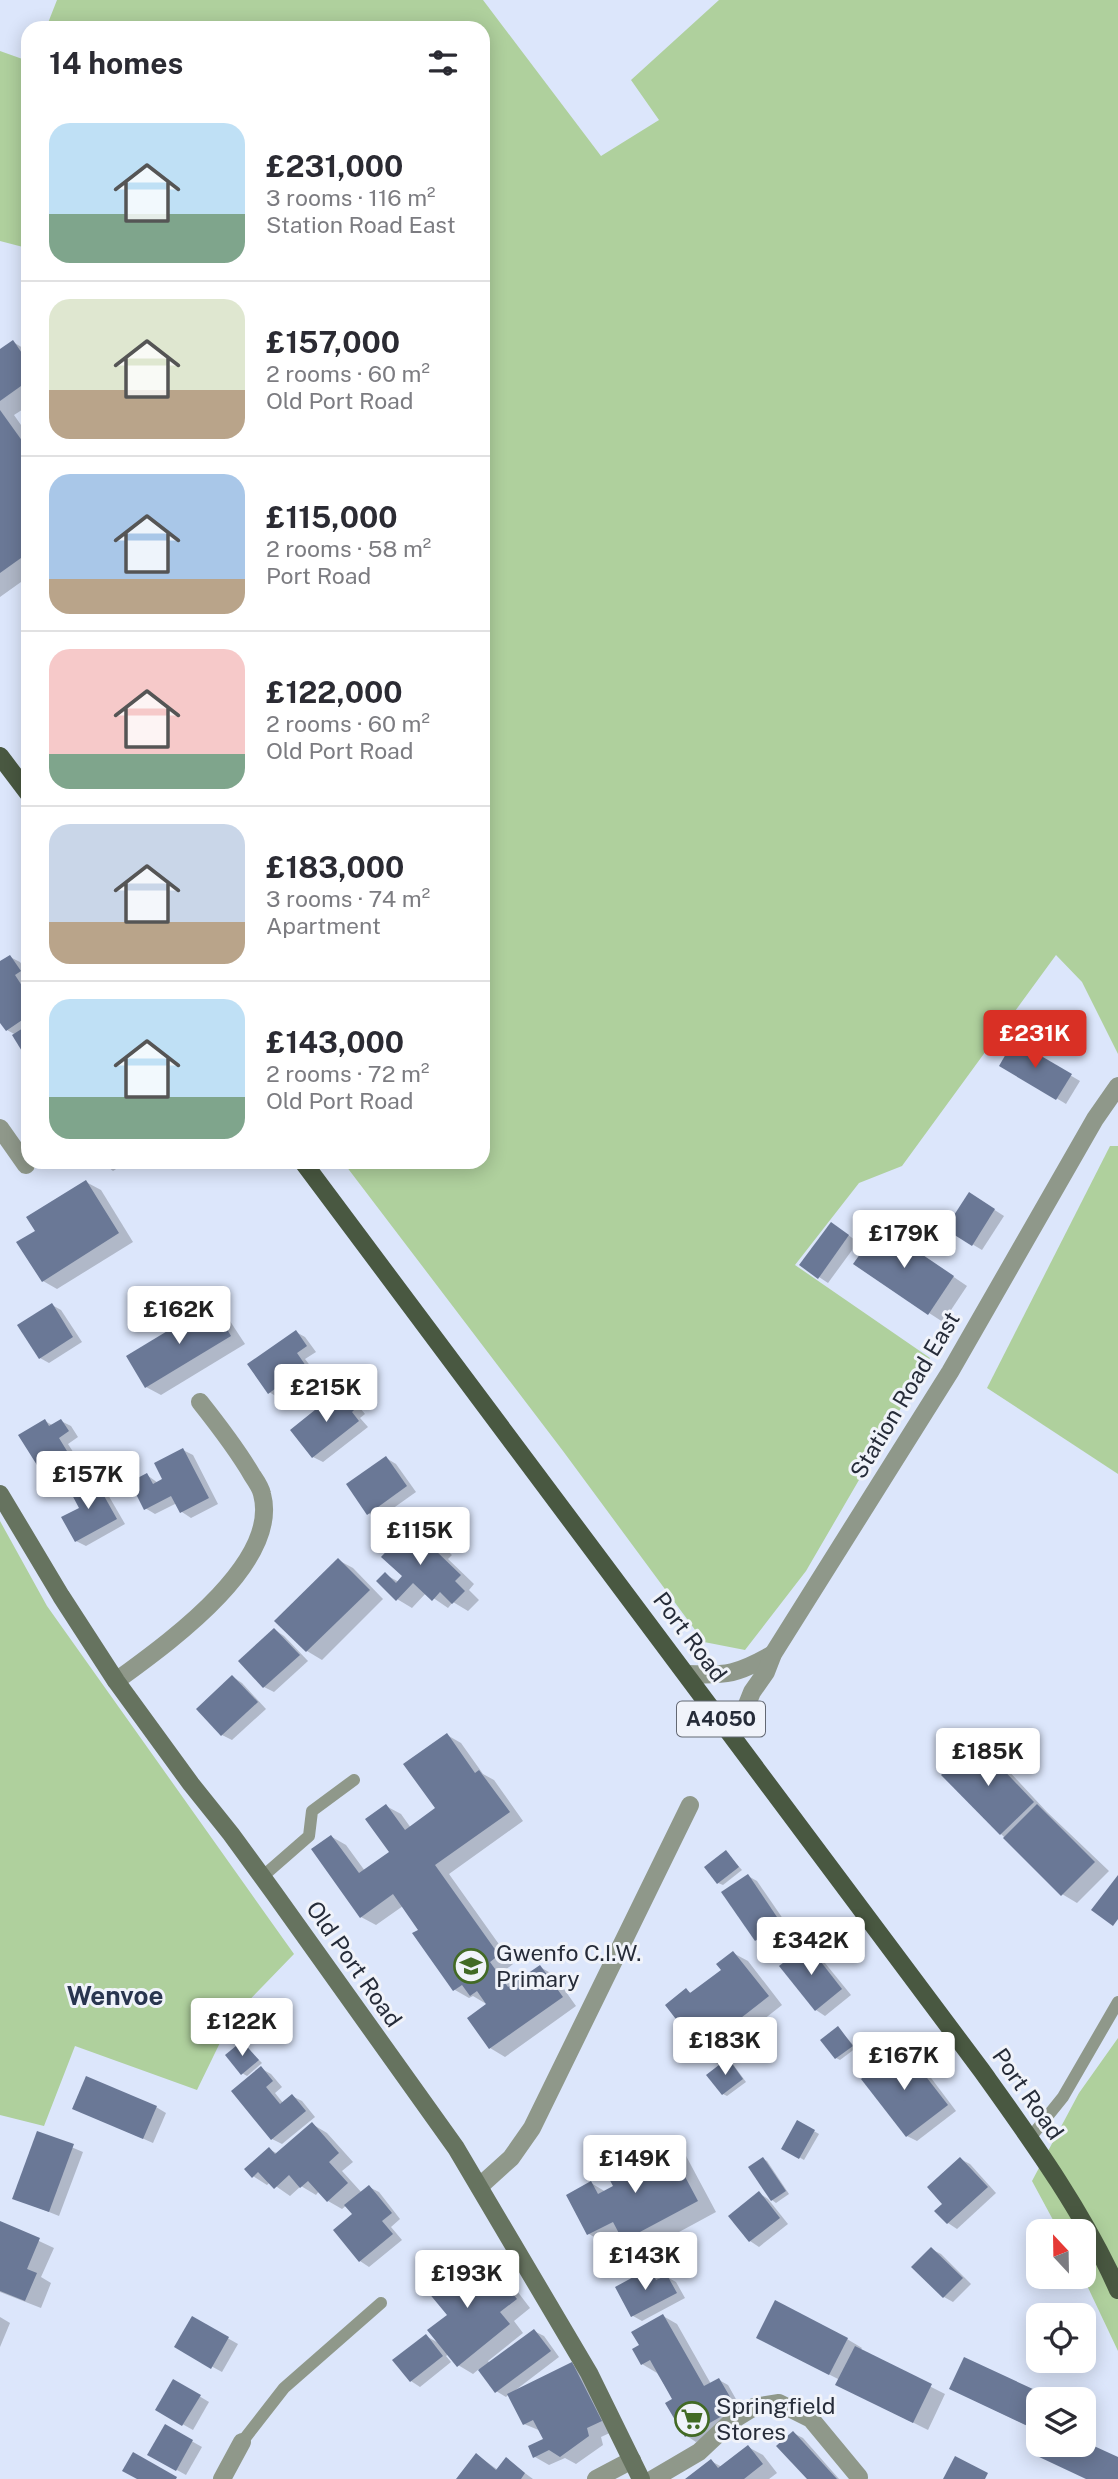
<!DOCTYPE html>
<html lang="en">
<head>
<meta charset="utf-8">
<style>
  :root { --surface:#fff; --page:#f2f2f3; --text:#2b2b33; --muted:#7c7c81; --line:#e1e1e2; --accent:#d93025 }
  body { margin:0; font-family:"Public Sans",sans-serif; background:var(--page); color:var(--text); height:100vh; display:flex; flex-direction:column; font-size:26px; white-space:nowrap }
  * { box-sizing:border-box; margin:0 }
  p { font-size:23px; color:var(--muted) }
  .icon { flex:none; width:38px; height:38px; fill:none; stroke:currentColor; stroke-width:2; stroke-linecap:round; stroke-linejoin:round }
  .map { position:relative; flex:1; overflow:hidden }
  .panel { position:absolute; left:21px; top:21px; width:469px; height:1148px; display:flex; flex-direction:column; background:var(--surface); border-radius:21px; box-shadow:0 4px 18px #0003 }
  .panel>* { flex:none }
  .needle { width:46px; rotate:338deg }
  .buttons { position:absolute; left:1026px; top:2219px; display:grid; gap:14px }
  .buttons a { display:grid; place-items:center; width:70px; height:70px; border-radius:14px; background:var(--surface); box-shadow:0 4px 18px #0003; font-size:35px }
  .price { position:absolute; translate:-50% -60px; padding:0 16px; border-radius:7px; background:#fff; color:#222; font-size:23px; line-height:46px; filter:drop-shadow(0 2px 4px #0008) }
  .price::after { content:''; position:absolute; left:50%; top:42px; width:21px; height:16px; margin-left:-10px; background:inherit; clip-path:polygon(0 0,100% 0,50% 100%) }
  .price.selected { background:var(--accent); color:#fff }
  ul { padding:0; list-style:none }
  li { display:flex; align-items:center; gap:21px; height:175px; padding:0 28px }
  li+li { border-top:2px solid var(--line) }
  li span { display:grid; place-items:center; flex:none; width:196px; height:140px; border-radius:21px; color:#555 }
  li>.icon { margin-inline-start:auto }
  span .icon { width:84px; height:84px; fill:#fffc; stroke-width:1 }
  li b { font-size:30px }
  h2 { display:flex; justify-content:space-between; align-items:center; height:84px; padding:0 28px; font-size:30px }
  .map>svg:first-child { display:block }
  .green { fill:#afd09d }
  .shadow { fill:#0003 }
  .building { fill:#6a7896 }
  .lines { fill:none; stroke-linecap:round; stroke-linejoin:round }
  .lane { stroke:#8f988a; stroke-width:12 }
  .street { stroke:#8f988a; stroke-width:18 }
  .secondary { stroke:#66735f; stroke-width:18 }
  .primary { stroke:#495841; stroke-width:18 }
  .labels { text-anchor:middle; stroke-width:6; stroke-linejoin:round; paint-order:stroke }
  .shield { fill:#f0f3fa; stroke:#636873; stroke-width:2 }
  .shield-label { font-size:21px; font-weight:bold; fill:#262c39 }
  .street-label { font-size:23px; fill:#262c39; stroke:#f0f3fa }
  .poi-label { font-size:23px; fill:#262c39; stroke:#f0f3fa; text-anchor:start }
  .quarter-label { font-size:26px; font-weight:bold; fill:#29354f; stroke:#f0f3fa }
</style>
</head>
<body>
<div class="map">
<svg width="1118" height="2479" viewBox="0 0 1118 2479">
  <rect width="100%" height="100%" fill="#dce6fb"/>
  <!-- green -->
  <g class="green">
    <polygon points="57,0 483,0 601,156 659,120 631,80 719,0 1118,0 1118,1054 1082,982 1056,955 902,1166 859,1183 795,1265 930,1358 806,1571 745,1650 704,1642 563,1451 343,1162 483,1162 483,28 46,28"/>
    <polygon points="0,51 28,61 28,251 23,247 0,241"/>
    <polygon points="1110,1146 1118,1146 1118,1474 987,1388"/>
    <polygon points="0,1521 47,1606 294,1954 232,2018 197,2090 75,2046 44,2126 0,2115"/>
    <polygon points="1118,2038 1118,2351 1083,2277 1083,2231 1059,2231 1032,2181 1079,2093"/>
  </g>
  <!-- shadow -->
  <g class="shadow">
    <polygon points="13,342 28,351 28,406 14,415 28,435 28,577 0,597 0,351"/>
    <polygon points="10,957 20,962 28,974 28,977 23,981 28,988 28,1057 16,1035 7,1030 0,1020 0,964"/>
    <polygon points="1015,1043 1080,1081 1066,1104 1002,1065"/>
    <polygon points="102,1162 127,1162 113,1171"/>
    <polygon points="86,1182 101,1190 133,1242 57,1289 43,1281 37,1231"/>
    <polygon points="979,1200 1004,1216 982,1250 947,1229"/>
    <polygon points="841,1230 858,1242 828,1283 819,1277"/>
    <polygon points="895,1237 967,1286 943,1322 929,1313"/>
    <polygon points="52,1305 61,1310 82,1342 49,1363 40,1358"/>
    <polygon points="212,1306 226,1315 245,1344 161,1395 146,1387"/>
    <polygon points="296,1332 305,1337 316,1352 305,1359 315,1372 279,1398 269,1392"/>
    <polygon points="341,1391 351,1397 365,1414 360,1418 368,1427 323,1462 313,1457"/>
    <polygon points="45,1421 52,1425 61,1421 71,1426 78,1437 68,1444 79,1461 53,1478 43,1472"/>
    <polygon points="183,1450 193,1455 218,1504 191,1518 182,1512 177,1503 155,1514 145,1508 147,1475 158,1483 165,1480"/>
    <polygon points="386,1458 396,1464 416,1492 378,1519 368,1513"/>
    <polygon points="94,1480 103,1486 125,1524 86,1546 76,1541"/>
    <polygon points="414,1524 429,1533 452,1555 448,1559 474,1584 469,1590 479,1600 468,1611 453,1602 448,1608 426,1593 412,1608 397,1599 386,1575 399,1582 404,1576"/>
    <polygon points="338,1560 353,1568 383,1599 322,1660 307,1651 277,1621"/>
    <polygon points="275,1630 284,1636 308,1661 274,1692 264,1687 240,1661"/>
    <polygon points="233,1677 242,1683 266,1709 232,1740 222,1735"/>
    <polygon points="447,1735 461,1743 483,1774 494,1780 523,1821 449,1874 513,1964 504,1971 514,1985 540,1967 554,1975 576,2006 505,2057 490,2048 469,2018 488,2005 473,1996 469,1998 455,1990 415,1934 420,1930 403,1906 376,1925 361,1917 332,1837 346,1845 365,1871 391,1852 386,1806 401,1814 411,1828 437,1809"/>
    <polygon points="976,1743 991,1752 1047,1812 1109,1871 1077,1903 1062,1894 1001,1834"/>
    <polygon points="726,1852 742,1870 723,1885 718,1883"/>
    <polygon points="748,1876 757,1881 790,1929 766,1945 756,1940"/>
    <polygon points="807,1947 816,1952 851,1995 825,2016 816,2010"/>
    <polygon points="733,1953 748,1961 782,2005 750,2030 759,2042 732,2063 746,2082 727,2096 723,2094 721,2066 711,2060 686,1990 693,1994 723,1970"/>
    <polygon points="838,2028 856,2048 840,2060 836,2058"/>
    <polygon points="242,2043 262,2063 247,2076 242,2073"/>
    <polygon points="903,2049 913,2054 956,2111 917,2141 907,2136"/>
    <polygon points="262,2069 271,2074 282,2087 275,2093 283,2103 292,2096 302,2101 315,2117 282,2144 272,2139"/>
    <polygon points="156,2107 166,2113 153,2143 74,2108"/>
    <polygon points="798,2122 819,2134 804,2160 783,2148"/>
    <polygon points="312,2124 327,2133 353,2162 342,2171 362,2193 369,2187 379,2192 400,2219 391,2227 402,2240 369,2267 360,2261 354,2215 347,2205 342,2209 328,2201 319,2191 316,2195 301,2186 290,2196 270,2182 267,2185 253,2176 269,2149 278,2154"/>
    <polygon points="38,2133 83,2152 59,2216 14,2198"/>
    <polygon points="666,2143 685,2154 716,2212 644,2251 623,2237 608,2245 589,2234 591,2183 606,2192"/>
    <polygon points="763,2159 767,2161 789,2194 776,2203 772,2200"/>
    <polygon points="960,2159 970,2164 996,2193 957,2229 948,2223 945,2204"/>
    <polygon points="759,2193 768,2199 788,2224 759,2247 750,2241"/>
    <polygon points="0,2223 54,2248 41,2277 51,2283 41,2308 0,2292"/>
    <polygon points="931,2249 941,2254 971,2284 953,2302 944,2297"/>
    <polygon points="461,2258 476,2266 491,2285 499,2279 514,2287 530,2308 514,2321 523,2333 488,2361 490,2364 534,2331 544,2336 559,2357 513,2392 572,2364 587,2373 616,2430 601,2437 603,2445 576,2464 565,2458 549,2465 535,2457 545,2439 541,2431 524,2424 509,2394 506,2397 496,2391 479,2369 473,2374 458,2365 449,2354 446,2356 451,2362 420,2387 411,2381 426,2336 442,2345"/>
    <polygon points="650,2270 661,2280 667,2277 676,2282 685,2298 642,2321 633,2316"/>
    <polygon points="776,2303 847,2339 862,2348 860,2351 945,2394 928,2430 852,2392 840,2380 773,2346"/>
    <polygon points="663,2316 677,2324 711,2384 719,2380 728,2385 741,2408 732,2421 696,2442 687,2436 668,2403 674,2400 657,2373 642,2364 641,2346"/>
    <polygon points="0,2317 10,2323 0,2347"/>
    <polygon points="192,2318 238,2344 222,2372 176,2347"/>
    <polygon points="965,2359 1050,2399 1038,2399 1038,2431 951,2389"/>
    <polygon points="174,2381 209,2402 193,2430 157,2410"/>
    <polygon points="165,2426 202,2447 186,2475 150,2455"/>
    <polygon points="793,2433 803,2438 839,2479 809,2479"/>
    <polygon points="748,2447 763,2455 777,2473 769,2479 688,2479 711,2461 722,2467"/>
    <polygon points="477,2455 498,2470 507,2460 533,2479 458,2479"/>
  </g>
  <!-- building -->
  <g class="building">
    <polygon points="13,340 28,362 28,381 0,401 0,349"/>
    <polygon points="0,410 28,449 28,553 0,573"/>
    <polygon points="10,955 21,971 15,975 28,995 28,1016 6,1031 0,1023 0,961"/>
    <polygon points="28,1025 28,1061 12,1035"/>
    <polygon points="1014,1040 1072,1074 1056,1100 999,1066"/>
    <polygon points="86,1180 119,1233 42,1282 16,1242 35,1231 26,1217"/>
    <polygon points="969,1192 995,1209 972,1246 945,1229"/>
    <polygon points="831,1222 849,1235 818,1279 799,1265"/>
    <polygon points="880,1226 954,1276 928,1315 853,1264"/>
    <polygon points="52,1303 73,1337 39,1359 17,1325"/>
    <polygon points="212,1304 231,1336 145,1388 126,1356"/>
    <polygon points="296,1330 307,1346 297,1353 306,1366 268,1394 247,1364"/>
    <polygon points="341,1389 356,1408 352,1412 359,1421 312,1458 290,1430"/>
    <polygon points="45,1419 49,1426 61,1419 69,1431 59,1438 70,1456 42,1473 18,1435"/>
    <polygon points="183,1448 209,1498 180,1513 171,1496 144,1510 130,1482 147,1473 153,1484 162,1479 154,1463"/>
    <polygon points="386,1456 407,1486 367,1515 346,1484"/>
    <polygon points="94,1478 117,1519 75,1542 61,1517 79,1508 70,1491"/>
    <polygon points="414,1522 439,1545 435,1550 461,1575 455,1581 465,1591 452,1604 440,1592 432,1601 413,1583 396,1601 376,1581 385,1572 396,1583 402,1576 381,1557"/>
    <polygon points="338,1558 370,1590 306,1652 274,1621"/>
    <polygon points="274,1628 300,1655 263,1688 238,1661"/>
    <polygon points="232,1675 258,1702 221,1736 196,1709"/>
    <polygon points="447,1733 475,1773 479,1770 510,1812 435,1865 499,1955 490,1962 508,1987 540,1965 563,1997 489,2049 467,2018 486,2004 477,1991 470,1996 462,1985 453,1991 412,1933 418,1930 393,1894 360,1918 311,1849 331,1835 359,1873 389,1852 365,1819 386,1804 405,1830 435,1808 403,1764"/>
    <polygon points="976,1741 1034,1802 1000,1835 941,1775"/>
    <polygon points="1037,1804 1095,1862 1061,1896 1003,1838"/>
    <polygon points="726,1850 739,1867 717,1884 704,1867"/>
    <polygon points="748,1874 781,1923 755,1941 721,1892"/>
    <polygon points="1118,1875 1118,1919 1113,1926 1091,1910"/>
    <polygon points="807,1944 842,1989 815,2011 779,1966"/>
    <polygon points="733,1951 769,1996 737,2021 746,2033 709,2062 665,2005 686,1988 690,1993 721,1970 716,1964"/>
    <polygon points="838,2026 853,2046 835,2059 820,2040"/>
    <polygon points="242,2041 259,2060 241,2075 225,2055"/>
    <polygon points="903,2047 948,2105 906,2137 861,2079"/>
    <polygon points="728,2058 743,2079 722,2095 706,2075"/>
    <polygon points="261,2066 273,2081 266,2087 280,2104 292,2094 306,2111 271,2140 231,2091"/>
    <polygon points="86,2076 157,2106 143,2139 72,2109"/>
    <polygon points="797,2120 815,2130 799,2159 781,2149"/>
    <polygon points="312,2122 339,2153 329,2162 348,2183 327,2202 308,2181 300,2188 289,2175 274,2189 258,2172 252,2178 244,2169 269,2147 275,2154"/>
    <polygon points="37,2131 74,2144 49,2212 12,2199"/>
    <polygon points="666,2141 698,2201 623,2241 613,2222 587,2235 566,2195 591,2181 598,2194 613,2186 606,2173"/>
    <polygon points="763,2157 786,2191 771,2201 748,2167"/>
    <polygon points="960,2157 988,2187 947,2224 934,2211 942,2204 927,2187"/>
    <polygon points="369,2185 392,2213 382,2221 393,2234 359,2262 333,2230 352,2214 344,2205"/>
    <polygon points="759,2191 780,2218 749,2242 728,2216"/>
    <polygon points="0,2221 40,2238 27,2269 37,2273 25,2301 0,2291"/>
    <polygon points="931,2247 963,2278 943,2298 911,2267"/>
    <polygon points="461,2255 487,2287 499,2277 517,2299 500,2312 510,2324 457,2367 427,2330 447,2315 423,2286"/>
    <polygon points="650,2268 656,2280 667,2275 677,2293 631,2317 615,2287"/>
    <polygon points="775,2300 848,2338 829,2375 756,2338"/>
    <polygon points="663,2314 704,2386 719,2378 733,2402 722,2416 685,2437 665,2403 672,2399 650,2360 641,2365 632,2349 639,2345 631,2332"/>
    <polygon points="192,2316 229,2337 211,2369 174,2347"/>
    <polygon points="534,2329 551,2351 495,2393 478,2370"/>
    <polygon points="426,2334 443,2356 410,2382 392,2360"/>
    <polygon points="855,2346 932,2384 913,2423 835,2385"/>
    <polygon points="964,2357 1048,2396 1046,2399 1038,2399 1038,2417 1032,2428 949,2389"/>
    <polygon points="572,2362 602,2421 587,2428 589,2436 560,2457 549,2450 533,2458 528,2446 543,2439 533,2420 523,2425 507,2394"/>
    <polygon points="173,2379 201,2395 182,2426 155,2410"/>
    <polygon points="165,2424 193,2440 176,2471 147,2455"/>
    <polygon points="793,2431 837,2479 807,2479 776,2446"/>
    <polygon points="1083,2441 1118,2457 1118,2479 1086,2479 1037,2456 1042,2445 1083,2445"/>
    <polygon points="748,2445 763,2464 744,2479 685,2479 711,2459 718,2468"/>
    <polygon points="133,2452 177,2477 176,2479 137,2479 122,2471"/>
    <polygon points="476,2453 496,2470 506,2457 525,2473 521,2479 456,2479"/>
    <polygon points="955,2456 988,2473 985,2479 943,2479"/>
  </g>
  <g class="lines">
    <!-- lane -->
    <g class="lane">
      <polyline points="262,1877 309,1836 312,1811 354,1780"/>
      <polyline points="1030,2138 1063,2097 1118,2002"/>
      <polyline points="242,2442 284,2388 381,2303"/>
    </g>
    <!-- street -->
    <g class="street">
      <polyline points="0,1128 26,1165"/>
      <path d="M687,1674c40,2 51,0 86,-20"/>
      <path d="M116,1681c49,-36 165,-117 146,-187 -1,-6 -6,-13 -10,-19 -15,-26 -33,-49 -52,-73"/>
      <polyline points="734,1737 752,1692 766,1672 773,1654 950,1372 1095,1119 1118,1086"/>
      <polyline points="480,2186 511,2158 532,2128 690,1805"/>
      <polyline points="222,2479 242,2442"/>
      <polyline points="596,2479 632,2460"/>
      <polyline points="653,2479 699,2452 733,2420 754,2407 779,2403 811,2419 859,2477"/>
    </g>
    <!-- secondary -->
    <polyline class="secondary" points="0,1494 61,1596 116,1681 191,1784 231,1834 274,1893 456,2148 589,2373 641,2479"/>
    <!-- primary -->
    <g class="primary">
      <polyline points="0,756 28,793"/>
      <path d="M303,1162l679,909c50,70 101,140 136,219"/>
    </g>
  </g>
  <!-- icons -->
  <defs>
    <g id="school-ring" transform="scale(1.75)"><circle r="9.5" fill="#f0f3fa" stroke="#426a25" stroke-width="1.5"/><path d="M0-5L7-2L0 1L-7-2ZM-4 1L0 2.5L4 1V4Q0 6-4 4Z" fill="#426a25"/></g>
    <g id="supermarket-ring" transform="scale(1.75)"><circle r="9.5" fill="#f0f3fa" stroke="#426a25" stroke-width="1.5"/><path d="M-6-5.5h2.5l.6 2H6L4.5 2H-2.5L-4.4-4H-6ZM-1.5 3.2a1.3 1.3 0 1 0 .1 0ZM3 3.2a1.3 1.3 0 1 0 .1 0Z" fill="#426a25"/></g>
  </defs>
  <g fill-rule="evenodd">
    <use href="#school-ring" x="471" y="1966"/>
    <use href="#supermarket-ring" x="692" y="2419"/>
  </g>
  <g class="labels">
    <!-- shield labels -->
    <rect class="shield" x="677" y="1701.5" width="88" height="35" rx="5"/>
    <g class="shield-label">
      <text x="721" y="1726">A4050</text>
    </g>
    <!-- street labels -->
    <g class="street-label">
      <text transform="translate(905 1395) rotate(-59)" y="8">Station Road East</text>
      <text transform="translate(690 1637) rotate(53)" y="8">Port Road</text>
      <text transform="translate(354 1964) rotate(55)" y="8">Old Port Road</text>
      <text transform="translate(1028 2094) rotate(55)" y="8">Port Road</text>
    </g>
    <!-- poi labels -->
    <g class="poi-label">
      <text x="496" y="1961">Gwenfo C.I.W.<tspan x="496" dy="26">Primary</tspan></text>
      <text x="716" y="2414">Springfield<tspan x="716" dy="26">Stores</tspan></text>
    </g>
    <!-- quarter labels -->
    <g class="quarter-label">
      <text x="115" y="2005">Wenvoe</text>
    </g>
  </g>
</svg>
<div class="buttons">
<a><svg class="needle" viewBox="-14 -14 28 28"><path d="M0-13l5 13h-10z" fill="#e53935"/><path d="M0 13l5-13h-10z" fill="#7c7c81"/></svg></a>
<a><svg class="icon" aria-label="locate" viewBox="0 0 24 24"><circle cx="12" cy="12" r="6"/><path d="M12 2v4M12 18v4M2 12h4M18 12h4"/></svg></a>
<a><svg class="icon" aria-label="layers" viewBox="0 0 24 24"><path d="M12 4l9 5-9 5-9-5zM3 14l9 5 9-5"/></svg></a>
</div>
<b class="price selected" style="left:1035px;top:1070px">£231K</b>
<b class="price" style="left:904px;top:1270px">£179K</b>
<b class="price" style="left:179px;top:1346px">£162K</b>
<b class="price" style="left:326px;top:1424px">£215K</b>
<b class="price" style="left:88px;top:1511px">£157K</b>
<b class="price" style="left:420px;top:1567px">£115K</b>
<b class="price" style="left:988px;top:1788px">£185K</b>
<b class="price" style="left:811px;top:1977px">£342K</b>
<b class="price" style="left:242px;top:2058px">£122K</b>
<b class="price" style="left:725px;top:2077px">£183K</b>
<b class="price" style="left:904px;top:2092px">£167K</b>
<b class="price" style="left:635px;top:2195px">£149K</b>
<b class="price" style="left:645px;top:2292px">£143K</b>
<b class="price" style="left:467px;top:2310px">£193K</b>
<section class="panel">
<h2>14 homes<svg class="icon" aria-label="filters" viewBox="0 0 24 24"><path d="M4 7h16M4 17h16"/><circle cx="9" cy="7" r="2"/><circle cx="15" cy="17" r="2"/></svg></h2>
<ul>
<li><span style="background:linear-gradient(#bfe0f5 65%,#7fa58c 0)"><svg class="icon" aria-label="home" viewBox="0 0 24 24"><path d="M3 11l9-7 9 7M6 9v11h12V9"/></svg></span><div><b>£231,000</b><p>3 rooms · 116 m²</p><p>Station Road East</p></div></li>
<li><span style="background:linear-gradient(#dfe7d0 65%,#b9a48a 0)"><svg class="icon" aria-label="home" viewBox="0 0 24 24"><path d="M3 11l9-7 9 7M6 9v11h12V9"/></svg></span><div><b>£157,000</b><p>2 rooms · 60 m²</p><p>Old Port Road</p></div></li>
<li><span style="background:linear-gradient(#a9c7e8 75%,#b9a48a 0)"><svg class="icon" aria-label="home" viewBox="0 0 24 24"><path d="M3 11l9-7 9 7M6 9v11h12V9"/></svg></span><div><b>£115,000</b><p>2 rooms · 58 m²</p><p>Port Road</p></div></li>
<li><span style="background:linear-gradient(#f6c9c9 75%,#7fa58c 0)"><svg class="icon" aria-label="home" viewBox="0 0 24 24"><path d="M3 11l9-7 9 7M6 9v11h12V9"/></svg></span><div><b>£122,000</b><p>2 rooms · 60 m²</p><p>Old Port Road</p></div></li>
<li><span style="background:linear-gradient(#c9d6e8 70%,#b9a48a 0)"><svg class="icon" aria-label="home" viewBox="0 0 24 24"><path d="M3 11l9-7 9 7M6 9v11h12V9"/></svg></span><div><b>£183,000</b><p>3 rooms · 74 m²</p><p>Apartment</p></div></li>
<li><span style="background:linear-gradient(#bfe0f5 70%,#7fa58c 0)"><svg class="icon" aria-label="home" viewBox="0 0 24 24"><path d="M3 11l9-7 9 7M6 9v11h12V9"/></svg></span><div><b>£143,000</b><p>2 rooms · 72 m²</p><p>Old Port Road</p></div></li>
</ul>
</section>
</div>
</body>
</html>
